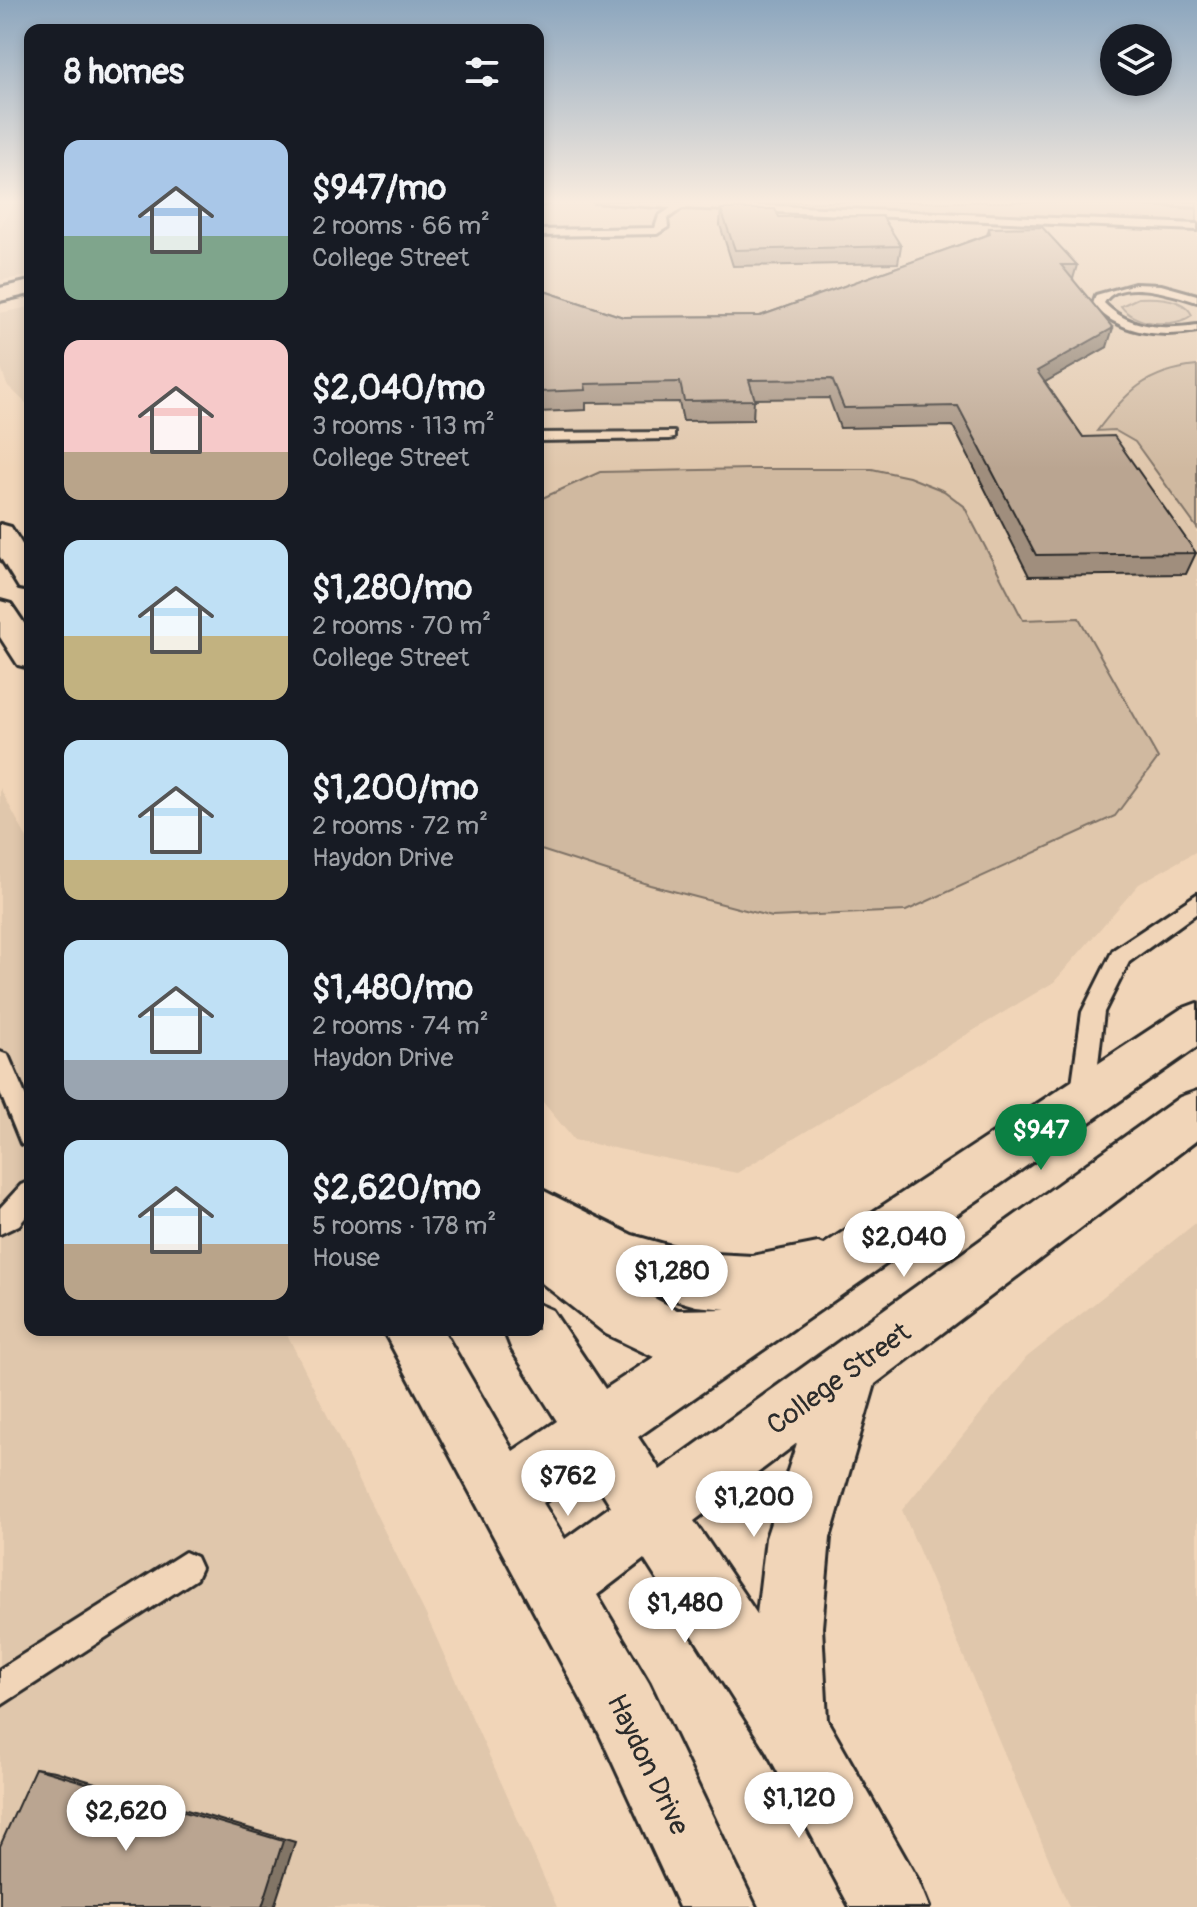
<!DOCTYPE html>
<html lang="en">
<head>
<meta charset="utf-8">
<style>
  :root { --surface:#171b24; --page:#242831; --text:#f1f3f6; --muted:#9ea1a6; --accent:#0b8043 }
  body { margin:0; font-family:Pangolin,sans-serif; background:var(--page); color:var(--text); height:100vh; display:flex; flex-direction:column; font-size:30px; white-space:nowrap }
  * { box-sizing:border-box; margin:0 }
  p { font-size:26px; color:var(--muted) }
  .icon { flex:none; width:44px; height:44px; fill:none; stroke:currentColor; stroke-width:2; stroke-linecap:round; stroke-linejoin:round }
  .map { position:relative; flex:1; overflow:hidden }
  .panel { position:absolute; left:24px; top:24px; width:520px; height:1312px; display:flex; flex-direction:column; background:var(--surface); border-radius:16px; box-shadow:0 4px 12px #0003 }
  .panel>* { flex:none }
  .controls { position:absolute; left:1100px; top:24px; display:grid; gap:16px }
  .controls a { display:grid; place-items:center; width:72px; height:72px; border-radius:50%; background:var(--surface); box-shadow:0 4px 12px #0003; font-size:40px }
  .price { position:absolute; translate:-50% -68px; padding:0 18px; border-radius:28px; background:#fff; color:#222; font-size:26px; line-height:52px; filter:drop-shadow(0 2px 4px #0008) }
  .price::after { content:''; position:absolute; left:50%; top:48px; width:24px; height:18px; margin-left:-12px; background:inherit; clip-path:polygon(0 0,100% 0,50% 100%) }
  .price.current { background:var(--accent); color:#fff }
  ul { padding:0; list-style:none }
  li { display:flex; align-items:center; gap:24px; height:200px; padding:0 40px }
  li span { display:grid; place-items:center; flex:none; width:224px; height:160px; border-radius:16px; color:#555 }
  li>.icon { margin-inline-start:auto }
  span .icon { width:96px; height:96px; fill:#fffc; stroke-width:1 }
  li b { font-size:34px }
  h2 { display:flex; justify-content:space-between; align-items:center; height:96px; padding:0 40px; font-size:34px }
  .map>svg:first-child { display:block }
  .built { fill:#e0c7ac }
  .green { fill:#d0b9a0; stroke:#7e7266; stroke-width:2 }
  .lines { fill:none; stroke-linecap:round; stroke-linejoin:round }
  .stream { fill:#73695e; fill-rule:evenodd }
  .lane-casing { stroke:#2b2b2b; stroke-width:6 }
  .secondary-casing { stroke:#2b2b2b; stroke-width:6 }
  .lane { fill:#f1d5b8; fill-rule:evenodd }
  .secondary { fill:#f1d5b8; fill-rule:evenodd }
  .wall { fill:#a08e7d; stroke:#2b2b2b; stroke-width:2 }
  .shaded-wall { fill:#827466; stroke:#2b2b2b; stroke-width:2 }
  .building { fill:#baa591; stroke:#2b2b2b; stroke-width:2 }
  .labels { text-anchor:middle; stroke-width:6; stroke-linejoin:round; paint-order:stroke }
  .near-street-label { font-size:28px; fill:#2b2b2b; stroke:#f1d5b8 }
</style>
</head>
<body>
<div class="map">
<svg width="1197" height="1907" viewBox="0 0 1197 1907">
  <rect width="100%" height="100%" fill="#f1d5b8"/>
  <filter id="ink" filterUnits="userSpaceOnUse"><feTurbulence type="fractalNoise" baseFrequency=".0125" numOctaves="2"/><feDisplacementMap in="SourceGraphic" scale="16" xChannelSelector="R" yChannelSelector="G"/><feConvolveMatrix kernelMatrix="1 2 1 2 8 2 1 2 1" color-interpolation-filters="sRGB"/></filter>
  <g filter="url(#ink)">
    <!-- built -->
    <g class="built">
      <polygon points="14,202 30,202 30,276 1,280 0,228"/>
      <polygon points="538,202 722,202 1197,222 1197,851 1139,884 1054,982 737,1173 574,1140 538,1096"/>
      <polygon points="30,307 30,407 7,385 0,364 0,313"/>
      <polygon points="0,788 30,844 30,1330 285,1330 427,1617 557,1907 0,1907"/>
      <polygon points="1197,1222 1197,1907 1069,1907 902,1510 1027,1357"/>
    </g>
    <!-- green -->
    <g class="green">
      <polygon points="712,202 1197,202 1197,222"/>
      <path d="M1138,298c17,-1 46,-1 54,17 -18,14 -58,10 -71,-9z"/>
      <path d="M1197,366v162l-62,-86 -21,-12 -17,1c29,-39 49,-60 100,-65z"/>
      <polygon points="750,469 872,469 909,477 944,491 964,506 1023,620 1079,618 1158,758 1115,816 906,911 772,917 650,885 538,849 538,500 600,472"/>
    </g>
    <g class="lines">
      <!-- stream -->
      <polygon class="stream" points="1072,202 1197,206 1197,210 1074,204"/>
      <!-- lane casing -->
      <g class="lane-casing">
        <g id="lane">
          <polygon points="538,202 549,202 538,206"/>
          <polygon points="594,202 681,202 1197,224 1197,230 682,208 667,219 668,227 657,234 538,236 538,230 655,228 659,216 671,208"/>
          <path d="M1135,284l26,1 36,10v7c-22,-7 -79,-26 -93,1 24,25 60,27 93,22v6c-36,7 -79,3 -104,-27l3,-9z"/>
          <polygon points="674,432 674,438 669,439 538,441 538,433"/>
          <polygon points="1197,894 1197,913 1129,962 1104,1012 1094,1098 1091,1105 1082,1108 1073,1105 1070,1098 1082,1012 1113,950"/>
          <polygon points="0,1052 8,1055 30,1106 30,1147 21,1144 0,1092"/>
          <polygon points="30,1181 30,1212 19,1225 0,1234 0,1208 21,1185"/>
          <polygon points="185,1552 196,1557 201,1568 196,1579 0,1706 0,1669"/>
        </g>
      </g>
      <!-- secondary casing -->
      <g class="secondary-casing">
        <g id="secondary">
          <polygon points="30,281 30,294 0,301 0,288"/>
          <polygon points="0,524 11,527 30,557 30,590 19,588 0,557"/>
          <polygon points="0,601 11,604 30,632 30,668 18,665 0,637"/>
          <path d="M1197,1003v44l-559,390 22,33 520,-373 17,-6v49l-322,244 -45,154 -8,89 5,93 91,160 11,27h-79l-83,-155 -123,-193 -47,36 52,88 107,224h-77l-80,-174 -216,-403h60l70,121 44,-30 -45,-71 -8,-20h34v-26l14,6 53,79 49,-32 -48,-23 -68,-54v-92l94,47 64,18 56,3 66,-13 5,2 358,-236zM637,1289l59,17 30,3 -49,1zM797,1443l-31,95 -9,76 -63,-93zM589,1471l22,35 -46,33 -22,-36z"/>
        </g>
      </g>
      <!-- lane -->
      <use href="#lane" class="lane"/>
      <!-- secondary -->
      <use href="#secondary" class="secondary"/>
    </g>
    <!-- wall -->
    <g class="wall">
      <polygon points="721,209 779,217 901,246 898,263 733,266 720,225"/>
      <polygon points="989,228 1077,265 1073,279 1107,347 1045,382 1083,437 1196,553 1186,574 1029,576 953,426 840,428 829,398 754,399 753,420 683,421 679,402 586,403 586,410 538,412 538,289 623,317 760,316 987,235"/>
    </g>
    <!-- shaded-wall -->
    <g class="shaded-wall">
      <polygon points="1113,328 1107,347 1031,390 1037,371"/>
      <polygon points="35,1768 55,1771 295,1842 274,1907 262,1907"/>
    </g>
    <!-- building -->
    <g class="building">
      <polygon points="721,209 775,209 779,217 882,216 901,246 735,250"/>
      <polygon points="1042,227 1077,265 1061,265 1113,328 1037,371 1083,437 1114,436 1196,553 1036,555 958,406 844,408 832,379 749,380 755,400 684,401 680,382 585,384 586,390 538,392 538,289 623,317 760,316 990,234 989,228"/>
      <polygon points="35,1768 283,1841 262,1907 0,1907 0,1846"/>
    </g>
  </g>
  <!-- sky -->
  <linearGradient id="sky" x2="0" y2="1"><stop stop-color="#8ca6be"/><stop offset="0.43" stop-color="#f9ecdf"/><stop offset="1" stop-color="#f9ecdf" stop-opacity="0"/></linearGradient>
  <rect width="1197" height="469" fill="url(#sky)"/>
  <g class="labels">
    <!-- near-street labels -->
    <g class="near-street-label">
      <text transform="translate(838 1378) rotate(-36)" y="10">College Street</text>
      <text transform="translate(649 1764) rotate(64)" y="10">Haydon Drive</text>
    </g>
  </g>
</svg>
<div class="controls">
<a><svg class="icon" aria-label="layers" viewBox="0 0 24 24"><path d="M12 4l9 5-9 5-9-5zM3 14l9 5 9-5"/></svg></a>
</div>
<b class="price current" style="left:1041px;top:1172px">$947</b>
<b class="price" style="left:904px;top:1279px">$2,040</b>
<b class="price" style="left:672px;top:1313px">$1,280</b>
<b class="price" style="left:568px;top:1518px">$762</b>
<b class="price" style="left:754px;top:1539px">$1,200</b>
<b class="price" style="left:685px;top:1645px">$1,480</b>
<b class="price" style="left:799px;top:1840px">$1,120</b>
<b class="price" style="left:126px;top:1853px">$2,620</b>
<section class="panel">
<h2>8 homes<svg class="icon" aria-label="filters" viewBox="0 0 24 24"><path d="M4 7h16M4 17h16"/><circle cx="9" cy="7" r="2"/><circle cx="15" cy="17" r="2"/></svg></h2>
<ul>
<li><span style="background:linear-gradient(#a9c7e8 60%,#7fa58c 0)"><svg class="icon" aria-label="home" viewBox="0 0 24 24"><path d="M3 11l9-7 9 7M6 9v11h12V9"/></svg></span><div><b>$947/mo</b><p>2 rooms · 66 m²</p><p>College Street</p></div></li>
<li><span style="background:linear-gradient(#f6c9c9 70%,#b9a48a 0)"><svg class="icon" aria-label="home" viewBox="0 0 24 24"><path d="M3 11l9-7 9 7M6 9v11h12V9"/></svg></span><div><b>$2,040/mo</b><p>3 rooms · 113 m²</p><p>College Street</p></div></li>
<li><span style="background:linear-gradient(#bfe0f5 60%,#c2b280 0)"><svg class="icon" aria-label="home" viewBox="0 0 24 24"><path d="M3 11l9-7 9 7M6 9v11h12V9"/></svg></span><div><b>$1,280/mo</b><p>2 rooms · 70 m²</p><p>College Street</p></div></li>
<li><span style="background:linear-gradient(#bfe0f5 75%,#c2b280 0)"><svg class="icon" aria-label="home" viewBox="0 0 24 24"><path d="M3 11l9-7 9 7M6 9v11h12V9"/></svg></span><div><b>$1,200/mo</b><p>2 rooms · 72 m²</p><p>Haydon Drive</p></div></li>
<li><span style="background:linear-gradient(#bfe0f5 75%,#9aa5b1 0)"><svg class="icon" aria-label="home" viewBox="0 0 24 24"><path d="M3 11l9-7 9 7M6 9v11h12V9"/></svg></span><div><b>$1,480/mo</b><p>2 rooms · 74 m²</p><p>Haydon Drive</p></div></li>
<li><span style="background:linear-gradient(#bfe0f5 65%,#b9a48a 0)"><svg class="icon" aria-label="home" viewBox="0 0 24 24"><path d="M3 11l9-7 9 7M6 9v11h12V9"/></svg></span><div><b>$2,620/mo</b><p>5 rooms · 178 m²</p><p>House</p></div></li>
</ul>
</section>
</div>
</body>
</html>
